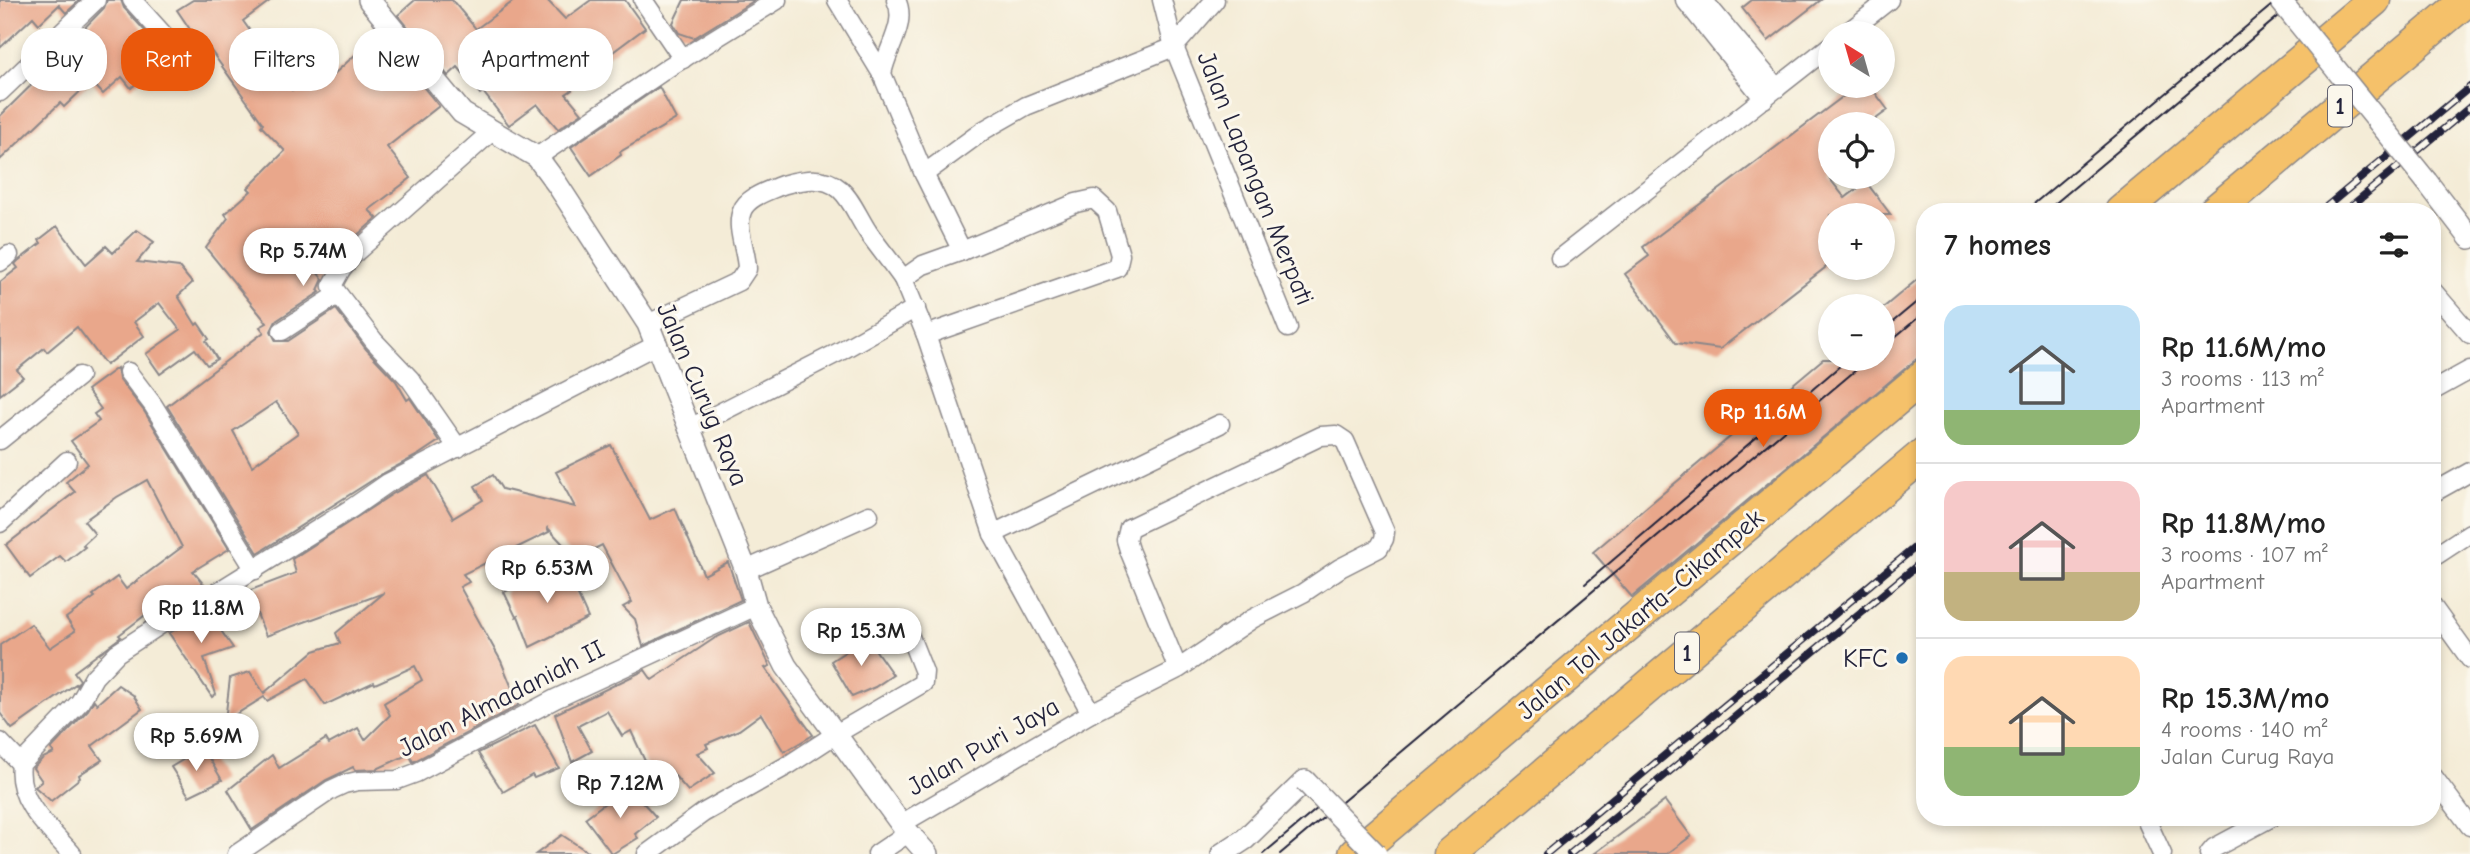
<!DOCTYPE html>
<html lang="en">
<head>
<meta charset="utf-8">
<style>
  :root { --surface:#fff; --page:#f6f6f6; --text:#222; --muted:#767676; --line:#e0e0e0; --accent:#ea580c }
  body { margin:0; font-family:"Comic Neue",sans-serif; background:var(--page); color:var(--text); height:100vh; display:flex; flex-direction:column; font-size:26px; white-space:nowrap }
  * { box-sizing:border-box; margin:0 }
  p { font-size:23px; color:var(--muted) }
  .icon { flex:none; width:38px; height:38px; fill:none; stroke:currentColor; stroke-width:2; stroke-linecap:round; stroke-linejoin:round }
  .map { position:relative; flex:1; overflow:hidden }
  .side { position:absolute; left:1916px; top:203px; width:525px; height:623px; display:flex; flex-direction:column; background:var(--surface); border-radius:28px; box-shadow:0 4px 10px #0003 }
  .side>* { flex:none }
  .top-card { position:absolute; left:21px; top:28px; width:665px; height:63px; display:flex; gap:14px }
  .needle { width:46px; rotate:323deg }
  .tools { position:absolute; left:1818px; top:21px; display:grid; gap:14px }
  .tools a { display:grid; place-items:center; width:77px; height:77px; border-radius:50%; background:var(--surface); box-shadow:0 4px 10px #0003; font-size:35px }
  .price { position:absolute; translate:-50% -60px; padding:0 16px; border-radius:24px; background:#fff; color:#222; font-size:23px; line-height:46px; filter:drop-shadow(0 2px 4px #0008) }
  .price::after { content:''; position:absolute; left:50%; top:42px; width:21px; height:16px; margin-left:-10px; background:inherit; clip-path:polygon(0 0,100% 0,50% 100%) }
  .price.selected { background:var(--accent); color:#fff }
  ul { padding:0; list-style:none }
  li { display:flex; align-items:center; gap:21px; height:175px; padding:0 28px }
  li+li { border-top:2px solid var(--line) }
  li span { display:grid; place-items:center; flex:none; width:196px; height:140px; border-radius:21px; color:#555 }
  li>.icon { margin-inline-start:auto }
  span .icon { width:84px; height:84px; fill:#fffc; stroke-width:1 }
  li b { font-size:30px }
  h2 { display:flex; justify-content:space-between; align-items:center; height:84px; padding:0 28px; font-size:30px }
  .tag { padding:0 24px; border-radius:28px; background:var(--surface); box-shadow:0 4px 10px #0003; font-size:24px; line-height:63px }
  .tag.selected { background:var(--accent); color:#fff }
  .map>svg:first-child { display:block }
  .building { fill:#e9a78b; fill-rule:evenodd }
  .lines { fill:none; stroke-linecap:round; stroke-linejoin:round }
  .minor-casing { stroke:#8b8789; stroke-width:21 }
  .tertiary-casing { stroke:#8b8789; stroke-width:24 }
  .motorway-casing { stroke:#8b8789; stroke-width:35 }
  .minor { stroke:#fff; stroke-width:18 }
  .tertiary { stroke:#fff; stroke-width:21 }
  .motorway { stroke:#f5c16b; stroke-width:32 }
  .tram { stroke:#22223b; stroke-width:2 }
  .rail-casing { stroke:#22223b; stroke-width:8 }
  .rail { stroke:#fbf7ec; stroke-width:5; stroke-dasharray:16; stroke-linecap:butt }
  .tertiary-bridge-casing { stroke:#8b8789; stroke-width:24; stroke-linecap:butt }
  .tertiary-bridge { stroke:#fff; stroke-width:21 }
  .poi-dot { fill:#1f6fb2; stroke:#fbf7ec; stroke-width:2.5 }
  .labels { text-anchor:middle; stroke-width:6; stroke-linejoin:round; paint-order:stroke }
  .shield { fill:#fbf7ec; stroke:#636270; stroke-width:2 }
  .shield-label { font-size:24px; font-weight:bold; fill:#22223b }
  .street-label { font-size:26px; fill:#22223b; stroke:#fbf7ec }
  .poi-label { font-size:26px; fill:#22223b; stroke:#fbf7ec; text-anchor:end }
</style>
</head>
<body>
<div class="map">
<svg width="2470" height="854" viewBox="0 0 2470 854">
  <rect width="100%" height="100%" fill="#fbf7ec"/>
  <filter id="ink" filterUnits="userSpaceOnUse"><feTurbulence type="fractalNoise" baseFrequency=".0143" numOctaves="2"/><feDisplacementMap in="SourceGraphic" scale="14" xChannelSelector="R" yChannelSelector="G"/><feConvolveMatrix kernelMatrix="1 2 1 2 8 2 1 2 1" color-interpolation-filters="sRGB"/></filter>
  <filter id="wash" filterUnits="userSpaceOnUse"><feTurbulence type="fractalNoise" baseFrequency=".00686" numOctaves="4" result="noise"/><feDisplacementMap in="SourceGraphic" scale="28" xChannelSelector="R" yChannelSelector="G"/><feGaussianBlur stdDeviation="1.57" result="paint"/><feColorMatrix in="noise" values="0 0 0 0 0 0 0 0 0 0 0 0 0 0 0 0 0 1.4 0 .05"/><feComposite in="paint" operator="in"/></filter>
  <g filter="url(#wash)">
    <rect width="100%" height="100%" fill="#f4ecd7"/>
    <g id="blocks">
      <!-- building -->
      <g class="building">
        <polygon points="0,0 80,0 66,13 59,5 39,24 33,17 0,48"/>
        <polygon points="107,0 121,0 124,8 168,56 131,88 122,77 103,94 91,81 64,107 60,103 0,160 0,116 65,52 63,50 104,8"/>
        <path d="M193,0h78l-28,21 49,69 16,-16 13,12 58,-53 60,73 -52,41 24,31 -42,32 8,8 -61,53 7,8 -5,11 2,2 -44,29 -5,10 5,10h12l48,-32 30,40 30,32 11,19 3,-2 29,43 -21,14 -36,19 -124,79 -91,-147 97,-74 -4,-5 7,-4 -61,-75 22,-30 -3,-4 26,-23 -3,-3 37,-37 -24,-25 2,-2 -59,-83 -4,3 -23,-34zM276,402l22,31 -46,33 -19,-35z"/>
        <polygon points="415,0 452,0 476,29 515,0 547,0 565,19 591,0 625,0 645,28 598,63 592,55 562,75 572,90 566,94 582,113 558,129 537,104 509,125 483,92 480,94 458,67 448,76 398,15"/>
        <polygon points="684,0 755,0 694,38 679,33 673,23"/>
        <polygon points="1752,0 1821,0 1768,41 1742,8"/>
        <polygon points="1857,86 1870,86 1888,110 1869,124 1830,124 1830,179 1845,198 1866,182 1891,215 1830,215 1830,264 1720,349 1676,343 1625,274 1649,256 1643,247"/>
        <polygon points="659,87 676,119 620,152 621,155 591,176 571,147"/>
        <polygon points="57,226 86,264 106,246 113,253 137,230 154,242 137,262 179,267 192,283 178,296 196,325 198,323 209,339 206,341 217,359 207,365 195,349 160,374 146,354 180,330 159,303 134,322 144,336 106,365 77,327 47,352 44,348 17,370 23,377 0,395 0,282 18,268 15,264 18,261 41,243 39,240"/>
        <polygon points="1925,273 1925,352 1632,597 1593,552 1823,359 1883,359 1883,308"/>
        <polygon points="117,368 119,379 144,411 229,549 193,571 205,586 151,617 148,613 119,635 121,637 74,672 80,680 76,686 77,683 12,729 0,713 0,645 31,624 50,648 75,631 66,618 95,597 93,595 117,577 126,589 182,547 147,480 117,497 84,521 95,534 83,545 85,547 66,562 60,556 30,578 6,545 75,492 66,482 88,464 71,441 99,421 94,414 101,409 87,390"/>
        <polygon points="611,445 650,520 675,508 704,575 728,562 741,600 643,646 635,619 623,607 632,602 602,545 576,558 547,527 549,532 463,574 469,582 460,587 501,661 519,705 413,762 409,754 377,769 355,770 353,767 326,780 252,830 228,790 272,755 279,768 326,739 329,744 358,728 365,740 390,715 384,703 422,680 415,666 375,684 374,682 325,705 307,679 267,701 264,697 225,721 230,678 250,672 264,693 314,651 340,643 336,633 384,593 266,636 248,591 296,573 292,559 394,493 428,475 453,518 483,500 475,486 493,475 502,489 575,507 556,472"/>
        <polygon points="564,564 588,618 530,647 518,616 516,617 504,592"/>
        <polygon points="208,612 233,648 204,658 216,694 212,697 169,633"/>
        <polygon points="749,622 770,666 765,668 813,735 784,752 761,714 739,730 706,744 708,748 697,753 715,773 688,791 667,767 651,774 631,731 622,736 607,711 578,726 592,751 572,762 555,714 645,670 652,680 715,638"/>
        <polygon points="867,638 893,675 875,687 852,697 831,661"/>
        <polygon points="118,685 133,695 142,709 92,746 102,760 79,775 80,778 51,801 35,787 42,781 33,768 43,758 54,753 51,749 88,710 94,700 97,704"/>
        <polygon points="535,725 559,768 534,778 532,775 503,792 478,753"/>
        <polygon points="203,748 222,780 189,796 171,767"/>
        <polygon points="628,786 656,817 635,834 638,838 612,854 585,818"/>
        <polygon points="1665,801 1691,836 1667,854 1594,854"/>
        <polygon points="562,835 591,854 536,854"/>
      </g>
    </g>
  </g>
  <g filter="url(#ink)">
    <use href="#blocks" fill-opacity="0" stroke="#8b8789" stroke-width="2"/>
    <g class="lines">
      <!-- minor casing -->
      <g class="minor-casing">
        <g id="minor">
          <polyline points="132,0 179,52"/>
          <polyline points="643,0 683,59"/>
          <polyline points="837,0 882,74"/>
          <path d="M896,0c12,23 -10,50 -14,74l42,100 38,77 -39,14 -20,14 23,56 67,199 98,179"/>
          <polyline points="1162,0 1174,47 1288,328"/>
          <polyline points="1685,0 1764,99"/>
          <polyline points="1703,0 1777,88"/>
          <polyline points="1847,33 1889,0"/>
          <polyline points="0,92 96,0"/>
          <polyline points="537,157 669,67 777,0"/>
          <polyline points="924,174 984,130 1026,106 1174,47 1215,0"/>
          <polyline points="1560,258 1830,46"/>
          <polyline points="0,262 9,255"/>
          <polyline points="2432,290 2470,334"/>
          <path d="M648,324l91,-43 8,-12c0,-17 -12,-42 -5,-58 5,-13 23,-19 35,-24 10,-4 20,-6 31,-7 37,-3 43,26 60,52 11,16 24,31 35,47"/>
          <polyline points="282,331 337,295"/>
          <polyline points="926,335 1117,268 1120,255 1107,211 1094,199 1076,203 962,251"/>
          <polyline points="128,372 153,405 255,570"/>
          <polyline points="2432,391 2470,370"/>
          <polyline points="688,429 839,352 916,308"/>
          <polyline points="0,440 79,376"/>
          <polyline points="458,448 410,379 374,341 332,286 342,268 355,253 491,132"/>
          <polyline points="2436,491 2470,472"/>
          <polyline points="0,523 67,461"/>
          <polyline points="993,534 1220,424"/>
          <polyline points="2432,558 2470,533"/>
          <polyline points="746,570 869,515"/>
          <polyline points="2432,606 2470,659"/>
          <polyline points="0,742 21,764"/>
          <polyline points="2432,775 2470,826"/>
          <polyline points="2145,817 2162,854"/>
          <polyline points="901,824 1091,713 1178,669 1252,619 1303,593 1340,568 1379,548 1384,539 1385,532 1345,441 1336,435 1321,436 1129,528 1126,540 1129,550 1178,669"/>
          <path d="M72,854c-23,-26 -56,-52 -51,-90l59,-62 14,-25 23,-24 52,-34 31,-16 152,-95 36,-25 270,-139"/>
          <polyline points="237,854 331,790 344,784 358,781 397,780 416,773 555,699 756,606"/>
          <polyline points="647,854 703,813 790,764 836,734 923,683 924,672 905,624"/>
          <polyline points="877,854 908,833"/>
          <polyline points="2209,854 2214,848 2272,817"/>
        </g>
      </g>
      <!-- tertiary casing -->
      <g class="tertiary-casing">
        <g id="tertiary">
          <polyline points="369,0 462,113 537,157 557,184 648,324 746,570 756,606 786,666 901,824 927,854"/>
          <polyline points="2427,182 2470,238"/>
          <polyline points="1222,854 1245,839 1305,781"/>
        </g>
      </g>
      <!-- motorway casing -->
      <g class="motorway-casing">
        <g id="motorway">
          <polyline points="2121,212 2374,0"/>
          <polyline points="2214,212 2467,0"/>
          <polyline points="1355,854 1925,375"/>
          <polyline points="1450,854 1925,453"/>
        </g>
      </g>
      <!-- minor -->
      <use href="#minor" class="minor"/>
      <!-- tertiary -->
      <use href="#tertiary" class="tertiary"/>
      <!-- motorway -->
      <use href="#motorway" class="motorway"/>
      <!-- tram -->
      <g class="tram">
        <polyline points="2024,212 2278,0"/>
        <polyline points="2045,212 2298,0"/>
        <polyline points="1883,330 1925,295"/>
        <polyline points="1883,347 1925,312"/>
        <polyline points="1585,584 1848,359"/>
        <polyline points="1263,854 1330,798"/>
        <polyline points="1280,854 1869,359"/>
      </g>
      <!-- rail casing -->
      <g class="rail-casing">
        <g id="rail">
          <polyline points="2320,212 2470,87"/>
          <polyline points="2344,212 2470,107"/>
          <polyline points="1546,854 1925,539"/>
          <polyline points="1570,854 1925,559"/>
        </g>
      </g>
      <!-- rail -->
      <use href="#rail" class="rail"/>
      <!-- tertiary-bridge casing -->
      <g class="tertiary-bridge-casing">
        <g id="tertiary-bridge">
          <polyline points="2280,0 2427,182"/>
          <polyline points="1305,781 1376,854"/>
        </g>
      </g>
      <!-- tertiary-bridge -->
      <use href="#tertiary-bridge" class="tertiary-bridge"/>
    </g>
  </g>
  <!-- markers -->
  <circle class="poi-dot" cx="1902" cy="658" r="7"/>
  <g class="labels">
    <!-- shield labels -->
    <g class="shield">
      <rect x="2328" y="85.5" width="24" height="41" rx="5"/>
      <rect x="1675" y="632.5" width="24" height="41" rx="5"/>
    </g>
    <g class="shield-label">
      <text x="2340" y="114">1</text>
      <text x="1687" y="661">1</text>
    </g>
    <!-- street labels -->
    <g class="street-label">
      <text transform="translate(1256 178) rotate(68)" y="9">Jalan Lapangan Merpati</text>
      <text transform="translate(703 394) rotate(67)" y="9">Jalan Curug Raya</text>
      <text transform="translate(1640 614) rotate(-40)" y="9">Jalan Tol Jakarta–Cikampek</text>
      <text transform="translate(501 698) rotate(-27)" y="9">Jalan Almadaniah II</text>
      <text transform="translate(983 746) rotate(-30)" y="9">Jalan Puri Jaya</text>
    </g>
    <!-- poi labels -->
    <g class="poi-label">
      <text x="1888" y="667">KFC</text>
    </g>
  </g>
</svg>
<div class="tools">
<a><svg class="needle" viewBox="-14 -14 28 28"><path d="M0-13l5 13h-10z" fill="#e53935"/><path d="M0 13l5-13h-10z" fill="#767676"/></svg></a>
<a><svg class="icon" aria-label="locate" viewBox="0 0 24 24"><circle cx="12" cy="12" r="6"/><path d="M12 2v4M12 18v4M2 12h4M18 12h4"/></svg></a>
<a>+</a>
<a>−</a>
</div>
<b class="price" style="left:303px;top:288px">Rp 5.74M</b>
<b class="price selected" style="left:1763px;top:449px">Rp 11.6M</b>
<b class="price" style="left:547px;top:605px">Rp 6.53M</b>
<b class="price" style="left:201px;top:645px">Rp 11.8M</b>
<b class="price" style="left:861px;top:668px">Rp 15.3M</b>
<b class="price" style="left:196px;top:773px">Rp 5.69M</b>
<b class="price" style="left:620px;top:820px">Rp 7.12M</b>
<div class="top-card">
<a class="tag">Buy</a>
<a class="tag selected">Rent</a>
<a class="tag">Filters</a>
<a class="tag">New</a>
<a class="tag">Apartment</a>
</div>
<section class="side">
<h2>7 homes<svg class="icon" aria-label="filters" viewBox="0 0 24 24"><path d="M4 7h16M4 17h16"/><circle cx="9" cy="7" r="2"/><circle cx="15" cy="17" r="2"/></svg></h2>
<ul>
<li><span style="background:linear-gradient(#bfe0f5 75%,#8fb573 0)"><svg class="icon" aria-label="home" viewBox="0 0 24 24"><path d="M3 11l9-7 9 7M6 9v11h12V9"/></svg></span><div><b>Rp 11.6M/mo</b><p>3 rooms · 113 m²</p><p>Apartment</p></div></li>
<li><span style="background:linear-gradient(#f6c9c9 65%,#c2b280 0)"><svg class="icon" aria-label="home" viewBox="0 0 24 24"><path d="M3 11l9-7 9 7M6 9v11h12V9"/></svg></span><div><b>Rp 11.8M/mo</b><p>3 rooms · 107 m²</p><p>Apartment</p></div></li>
<li><span style="background:linear-gradient(#ffd9b3 65%,#8fb573 0)"><svg class="icon" aria-label="home" viewBox="0 0 24 24"><path d="M3 11l9-7 9 7M6 9v11h12V9"/></svg></span><div><b>Rp 15.3M/mo</b><p>4 rooms · 140 m²</p><p>Jalan Curug Raya</p></div></li>
</ul>
</section>
</div>
</body>
</html>
